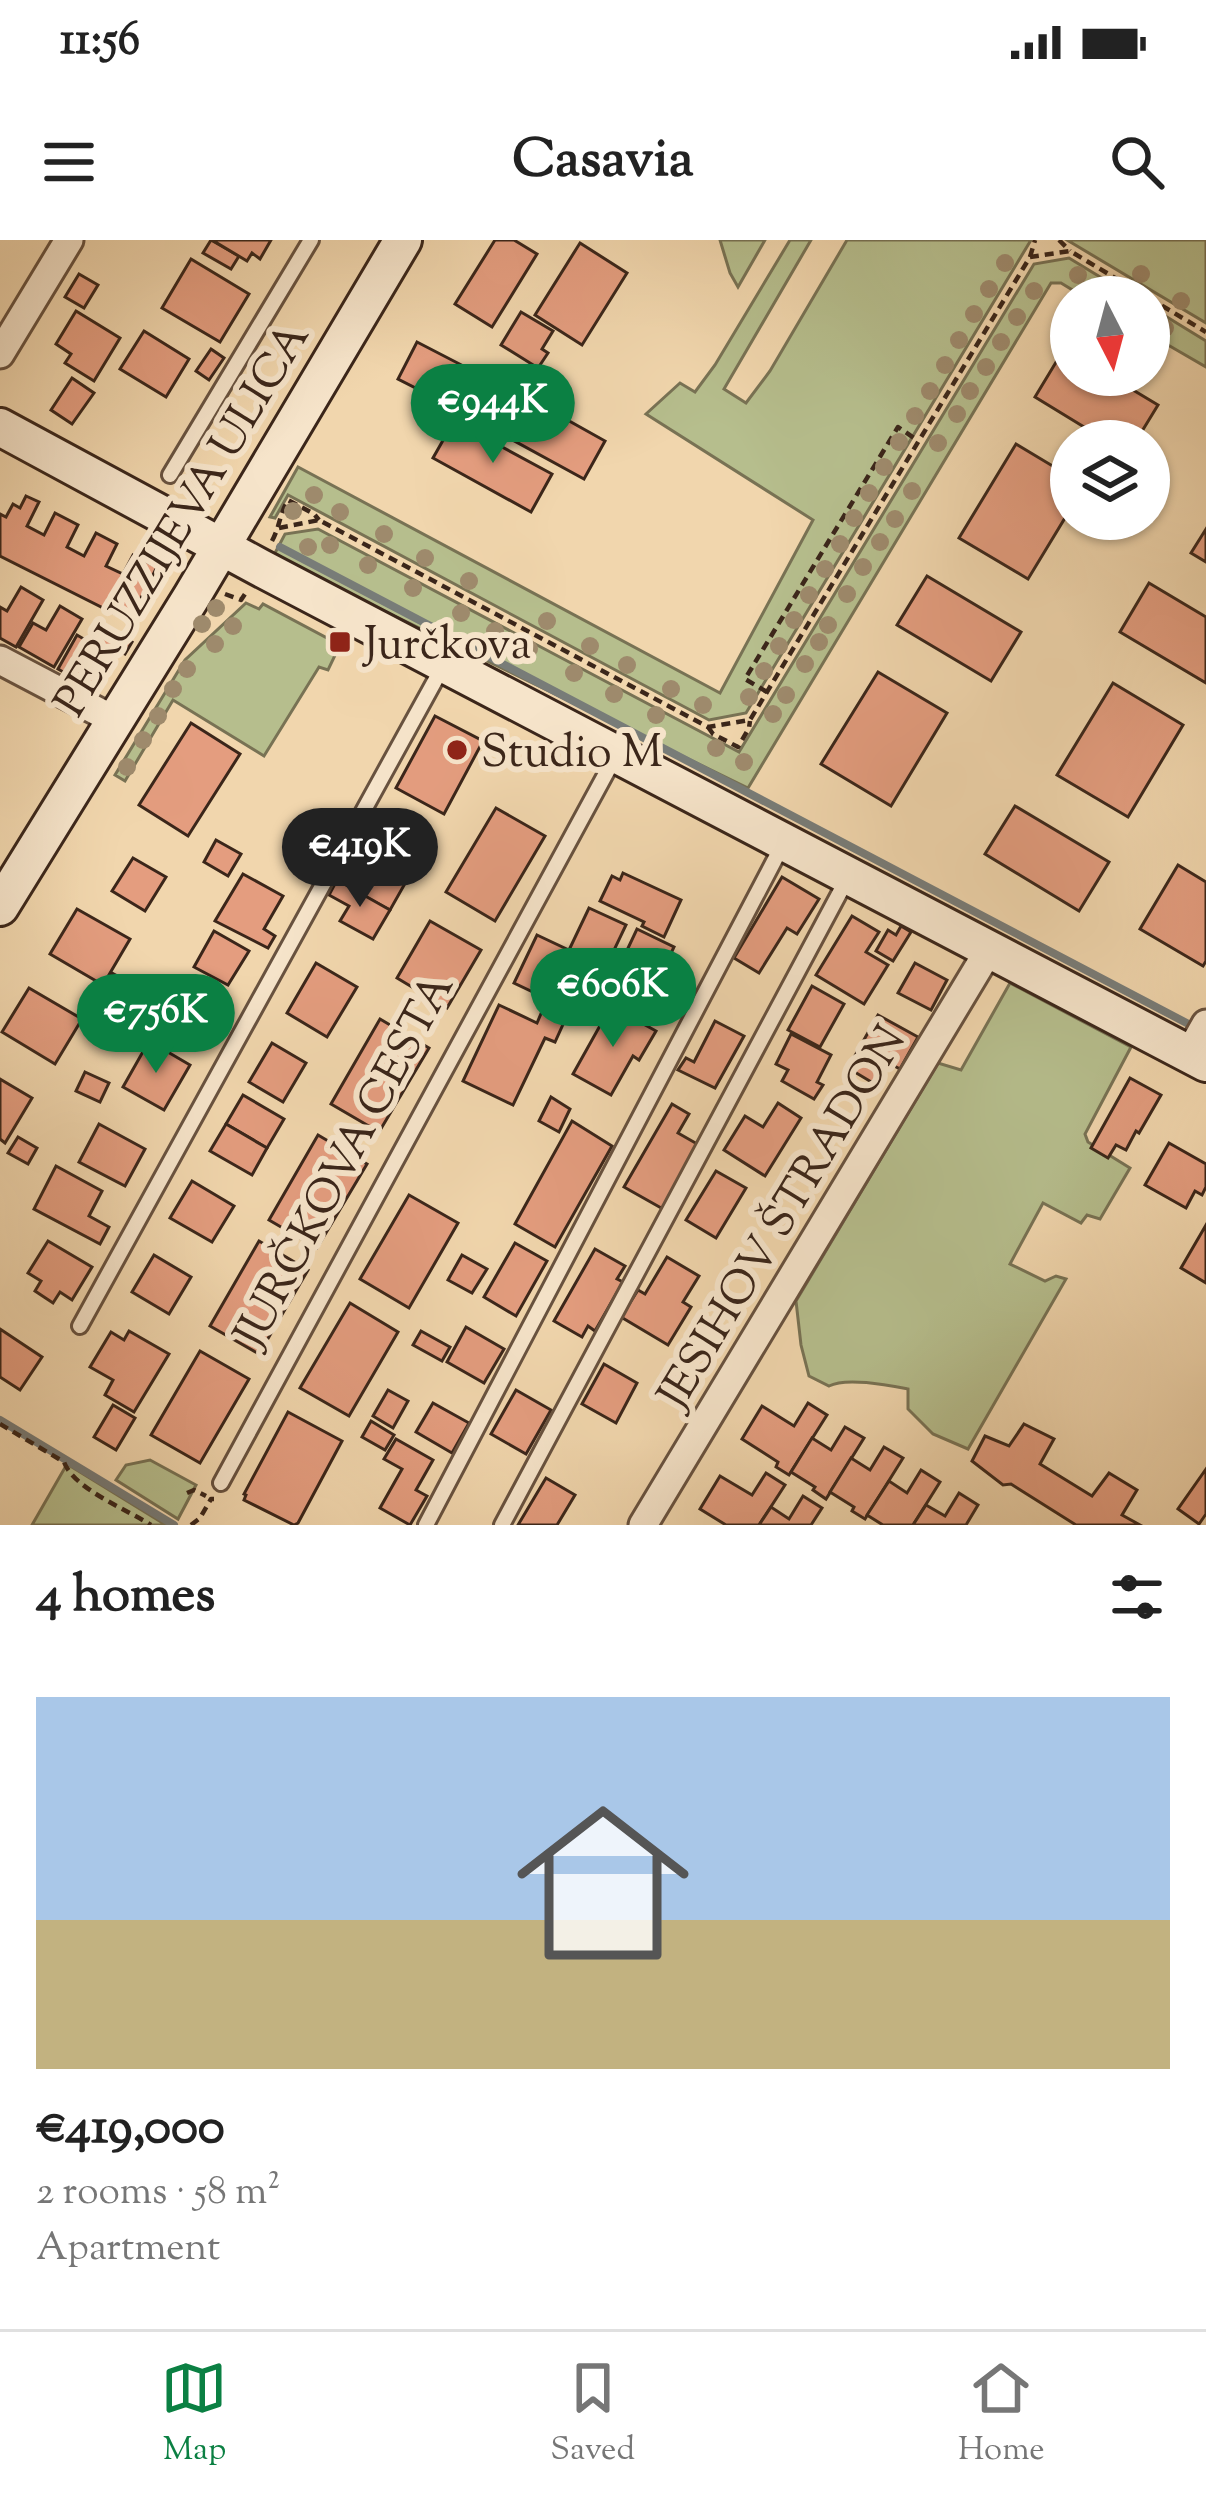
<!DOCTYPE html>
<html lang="en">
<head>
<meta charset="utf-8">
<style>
  :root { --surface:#fff; --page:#f2f2f2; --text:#222; --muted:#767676; --line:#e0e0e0; --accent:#0b8043 }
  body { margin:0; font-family:"Sorts Mill Goudy",serif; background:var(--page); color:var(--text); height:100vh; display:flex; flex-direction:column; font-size:45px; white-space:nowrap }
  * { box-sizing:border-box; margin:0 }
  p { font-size:39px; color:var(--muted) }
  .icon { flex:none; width:66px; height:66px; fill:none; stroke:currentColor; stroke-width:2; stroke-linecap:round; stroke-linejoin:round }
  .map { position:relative; height:1285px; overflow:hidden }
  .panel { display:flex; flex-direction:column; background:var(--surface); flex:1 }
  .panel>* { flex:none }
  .needle { width:78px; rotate:174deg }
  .controls { position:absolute; left:1050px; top:36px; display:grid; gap:24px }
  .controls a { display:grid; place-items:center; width:120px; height:120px; border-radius:50%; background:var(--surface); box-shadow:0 3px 9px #0004; font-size:60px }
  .price { position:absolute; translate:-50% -102px; padding:0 27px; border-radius:42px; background:var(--accent); color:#fff; font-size:39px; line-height:78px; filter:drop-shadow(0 3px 6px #0008) }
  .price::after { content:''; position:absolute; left:50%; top:72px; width:36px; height:27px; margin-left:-18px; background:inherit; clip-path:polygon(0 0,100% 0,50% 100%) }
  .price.selected { background:#222; color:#fff }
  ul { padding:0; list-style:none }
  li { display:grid; align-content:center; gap:24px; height:636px; padding:0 36px }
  li span { display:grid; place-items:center; height:372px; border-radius:0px; color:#555 }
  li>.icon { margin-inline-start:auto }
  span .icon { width:216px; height:216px; fill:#fffc; stroke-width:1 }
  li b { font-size:51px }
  h2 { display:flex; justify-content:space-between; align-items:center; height:144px; padding:0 36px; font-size:51px }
  .status { display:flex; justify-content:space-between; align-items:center; height:84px; padding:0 60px; background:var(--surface); direction:ltr }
  .status svg { height:33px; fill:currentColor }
  header { display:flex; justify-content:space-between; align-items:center; height:156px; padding:0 36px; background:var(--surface); font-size:54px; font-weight:800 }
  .tab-bar { display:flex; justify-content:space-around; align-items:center; height:168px; border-top:3px solid var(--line); background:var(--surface); font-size:33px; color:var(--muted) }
  .tab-bar a { display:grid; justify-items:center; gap:6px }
  .tab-bar .selected { color:var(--accent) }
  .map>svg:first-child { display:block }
  .green { fill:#b6be8d; stroke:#787254; stroke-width:3 }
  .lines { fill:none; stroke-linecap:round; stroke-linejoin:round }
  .stream { stroke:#787c78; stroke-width:8 }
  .building { fill:#e49d7f; stroke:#3b261a; stroke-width:3 }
  .lane-casing { stroke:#68523f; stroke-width:20 }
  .street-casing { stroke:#68523f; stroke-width:33 }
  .secondary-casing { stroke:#3b261a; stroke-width:42 }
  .path { stroke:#3b261a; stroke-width:4.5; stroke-dasharray:9 6; stroke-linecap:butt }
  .lane { stroke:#f6e4ca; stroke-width:14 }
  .street { stroke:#f6e4ca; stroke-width:27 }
  .secondary { stroke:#f6e4ca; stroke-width:36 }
  .tree { fill:#9e8a6c }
  .poi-dot { fill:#8f2418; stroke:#f6e4ca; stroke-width:4.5 }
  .labels { text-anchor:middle; stroke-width:12; stroke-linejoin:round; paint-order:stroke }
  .street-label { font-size:45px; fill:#3b261a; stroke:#f6e4ca }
  .poi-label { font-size:45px; fill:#3b261a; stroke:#f6e4ca; text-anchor:start }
</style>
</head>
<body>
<div class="status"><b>11:56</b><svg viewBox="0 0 49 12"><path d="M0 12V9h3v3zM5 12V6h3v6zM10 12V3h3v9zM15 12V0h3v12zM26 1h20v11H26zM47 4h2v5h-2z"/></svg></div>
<header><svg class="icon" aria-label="menu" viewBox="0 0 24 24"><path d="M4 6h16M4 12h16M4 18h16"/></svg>Casavia<svg class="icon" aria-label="search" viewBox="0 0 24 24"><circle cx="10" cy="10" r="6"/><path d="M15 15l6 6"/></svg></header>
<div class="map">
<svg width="1206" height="1285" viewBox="0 0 1206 1285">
  <rect width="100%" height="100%" fill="#f1d6ad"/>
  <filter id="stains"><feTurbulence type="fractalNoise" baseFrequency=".00167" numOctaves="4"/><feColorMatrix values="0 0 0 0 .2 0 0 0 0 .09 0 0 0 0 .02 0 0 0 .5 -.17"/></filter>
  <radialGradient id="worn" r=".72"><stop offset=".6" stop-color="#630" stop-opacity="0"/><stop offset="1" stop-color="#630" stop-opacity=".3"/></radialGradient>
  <!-- green -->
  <g class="green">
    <polygon points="720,0 765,0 738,47 730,33"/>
    <polygon points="790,0 811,0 724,149 746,163 770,131 847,0 1031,0 746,473 709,480 288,255 275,278 270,277 298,227 720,453 813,280 646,174 680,143 695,152 715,125"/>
    <polygon points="1067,0 1206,0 1206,83 1072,3"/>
    <polygon points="1069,18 1133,57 1084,57 1061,43 1051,43 748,548 296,328 275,313 285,294 318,289 739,512 1034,24"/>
    <polygon points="1149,66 1206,101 1206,127 1149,94"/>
    <polygon points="246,363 259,369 263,364 340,405 328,430 319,427 264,516 173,460 125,541 115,535 185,420"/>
    <path d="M1010,743l121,64 -46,87 3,8 42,26 -30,51 -13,-4 -6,8 -38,-20 -33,61 35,17 11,-5 10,3 -98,170 -35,-15 -25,-25v-20c-21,-4 -62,-12 -79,-3l-20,-10 -8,-31 -5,-44 142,-238 23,7z"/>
    <polygon points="150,1220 196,1245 178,1279 116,1240 126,1225"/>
    <polygon points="67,1224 166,1285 32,1285"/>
  </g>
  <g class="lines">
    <!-- stream -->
    <g class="stream">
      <polyline points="280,307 1198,789"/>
      <polyline points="0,1180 174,1285"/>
    </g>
  </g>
  <!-- building -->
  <g class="building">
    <polygon points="211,0 239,16 231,29 203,13"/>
    <polygon points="212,0 271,0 260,19 252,13 247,21"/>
    <polygon points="495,0 514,0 537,14 492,87 455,64"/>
    <polygon points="580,3 627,33 582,105 535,75"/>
    <polygon points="191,19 249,54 220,102 162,68"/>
    <polygon points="79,34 98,45 84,68 65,57"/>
    <polygon points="76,71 120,98 94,141 65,123 71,114 56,104"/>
    <polygon points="521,72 553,91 542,109 548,113 538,128 501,105"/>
    <polygon points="144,91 189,119 166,157 120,129"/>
    <polygon points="417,102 475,132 455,168 398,139"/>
    <polygon points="211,109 224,118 209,140 196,131"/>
    <polygon points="1064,109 1071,113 1071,135 1108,135 1158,165 1136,201 1107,201 1035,157"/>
    <polygon points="485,134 605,201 584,239 463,173"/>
    <polygon points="72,138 94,153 72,184 51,170"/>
    <polygon points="454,181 552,234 531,272 433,218"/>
    <polygon points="1016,204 1071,237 1071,268 1028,339 959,298"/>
    <polygon points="26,256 39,262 27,286 44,295 55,273 78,285 67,307 84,316 96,293 117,304 106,326 123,334 133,315 157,327 129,381 0,316 0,274 6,277 13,264 20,268"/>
    <polygon points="1206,289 1206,322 1191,313"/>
    <polygon points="927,336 1021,392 991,441 897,385"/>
    <polygon points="1149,343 1206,377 1206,443 1120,392"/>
    <polygon points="21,347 43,360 16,407 0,398 0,367 7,371"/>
    <polygon points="60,366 82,379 54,427 19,407 33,383 46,390"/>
    <polygon points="104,387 132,402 125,414 113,408 91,448 58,429 77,395 94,405"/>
    <polygon points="878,432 947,473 891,566 821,524"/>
    <polygon points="1113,443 1183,485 1128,577 1057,535"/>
    <polygon points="435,476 483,501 444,574 396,548"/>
    <polygon points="191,483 240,514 188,596 139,565"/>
    <polygon points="1015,566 1109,622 1079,671 985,614"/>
    <polygon points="496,568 545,596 495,681 446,652"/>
    <polygon points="216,600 241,614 228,636 204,622"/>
    <polygon points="385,616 402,626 397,635 407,640 390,670 355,651 372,621 379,625"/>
    <polygon points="133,618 166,637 145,671 112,651"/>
    <polygon points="1178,625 1206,642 1206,721 1203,726 1140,689"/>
    <polygon points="623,633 681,660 664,697 642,686 644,682 600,661 612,636 620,640"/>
    <polygon points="243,634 283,656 264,689 275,696 268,708 215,681"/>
    <polygon points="782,637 819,659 797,694 787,688 759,733 734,718"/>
    <polygon points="337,640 390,670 373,699 340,681 349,666 329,655"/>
    <polygon points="589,668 626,685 614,710 617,711 602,744 572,730 579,714 569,710"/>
    <polygon points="77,669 130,699 103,745 50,714"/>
    <polygon points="852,676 879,692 866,712 888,725 864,764 816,735"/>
    <polygon points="430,681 481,710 447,768 397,738"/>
    <polygon points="901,686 911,692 893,721 876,711 888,690 896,695"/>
    <polygon points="637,689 674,707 649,760 612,742"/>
    <polygon points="214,691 249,711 228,745 194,727"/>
    <polygon points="537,695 575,713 552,761 514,743"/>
    <polygon points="316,723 357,747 327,797 287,773"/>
    <polygon points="915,723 947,740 931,770 898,753"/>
    <polygon points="112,733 134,745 121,770 98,758"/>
    <polygon points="182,743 219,762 202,795 165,777"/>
    <polygon points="812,746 844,764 820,807 788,790"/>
    <polygon points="29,748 82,779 55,824 2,792"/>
    <polygon points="499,765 537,783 543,769 565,780 555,802 545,798 513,865 463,841"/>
    <polygon points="611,766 656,791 639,820 633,816 611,855 573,834"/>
    <polygon points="104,769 114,775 107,788 97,782"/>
    <polygon points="878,775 918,797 900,829 885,821 873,843 848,828"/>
    <polygon points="380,779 429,808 379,892 331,864"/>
    <polygon points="715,781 744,796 715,848 678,830 686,818 694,822"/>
    <polygon points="791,794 831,815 817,842 823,845 814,859 782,841 788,830 776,824"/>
    <polygon points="149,801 190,825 164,870 123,847"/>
    <polygon points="272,803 306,823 283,862 249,842"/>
    <polygon points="85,832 109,843 100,862 76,851"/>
    <polygon points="1130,838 1161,855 1139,893 1136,891 1126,910 1116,905 1108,918 1091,908"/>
    <polygon points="0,839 32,858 5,903 0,899"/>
    <polygon points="243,855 284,879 267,908 226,884"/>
    <polygon points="551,857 570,869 559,892 539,881"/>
    <polygon points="778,863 801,878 765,936 724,910 745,876 763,887"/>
    <polygon points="672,864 689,874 678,893 699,905 663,969 624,947"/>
    <polygon points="572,881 612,906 555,1007 515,984"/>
    <polygon points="99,884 145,909 125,946 79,922"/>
    <polygon points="226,884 267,908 252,935 210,911"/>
    <polygon points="318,895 367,924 317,1008 269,980"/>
    <polygon points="18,897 37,908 28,924 8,913"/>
    <polygon points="1169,903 1206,924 1206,947 1202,955 1195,951 1186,968 1145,945"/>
    <polygon points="56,926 102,951 89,976 109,987 100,1004 34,969"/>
    <polygon points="716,931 746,948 716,998 686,980"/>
    <polygon points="192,941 234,966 212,1002 170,978"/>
    <polygon points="409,955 458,983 409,1068 360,1039"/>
    <polygon points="1206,985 1206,1043 1181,1028"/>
    <polygon points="48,1001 92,1027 72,1060 60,1052 53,1063 35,1051 41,1041 28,1033"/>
    <polygon points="259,1001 308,1030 259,1114 210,1086"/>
    <polygon points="515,1003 547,1021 516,1076 484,1057"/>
    <polygon points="595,1009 625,1026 617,1039 623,1042 595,1091 588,1086 582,1097 554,1081"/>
    <polygon points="154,1015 191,1037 169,1074 132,1052"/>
    <polygon points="462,1015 487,1029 472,1053 448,1040"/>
    <polygon points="667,1017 699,1036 683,1062 691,1067 668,1105 621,1077 638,1050 645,1054"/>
    <polygon points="350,1063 398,1092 349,1176 300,1148"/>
    <polygon points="466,1087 504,1109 484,1143 447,1122"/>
    <polygon points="0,1089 42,1117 20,1150 0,1137"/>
    <polygon points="129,1091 169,1114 134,1172 105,1155 113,1140 90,1127 111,1092 124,1100"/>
    <polygon points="421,1091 450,1107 442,1121 413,1105"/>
    <polygon points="200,1111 249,1139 200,1223 151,1195"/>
    <polygon points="604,1124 637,1143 616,1183 582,1164"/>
    <polygon points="388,1150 408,1161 393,1188 373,1176"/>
    <polygon points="516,1150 551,1170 526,1214 491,1194"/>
    <polygon points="433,1163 469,1183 452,1213 416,1192"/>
    <polygon points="808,1163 827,1175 789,1235 776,1227 778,1222 742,1199 762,1166 794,1186"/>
    <polygon points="113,1165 135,1178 116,1210 94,1197"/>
    <polygon points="288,1172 342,1201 298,1283 294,1285 244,1260 246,1255 244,1254"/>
    <polygon points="371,1181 394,1195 385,1210 362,1197"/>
    <polygon points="1024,1184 1054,1199 1040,1224 1092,1256 1109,1233 1137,1250 1122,1275 1140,1285 1076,1285 1011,1244 1003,1245 972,1221 985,1196 1009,1206"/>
    <polygon points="845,1187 864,1198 826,1259 813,1250 815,1247 791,1232 812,1198 831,1210"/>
    <polygon points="396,1199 433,1220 416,1250 427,1256 410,1285 380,1268 402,1229 384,1219"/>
    <polygon points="884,1207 903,1218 865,1279 852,1271 854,1267 830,1252 851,1218 870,1230"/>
    <polygon points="1206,1229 1206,1274 1199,1284 1178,1269"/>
    <polygon points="921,1230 940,1242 913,1285 883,1285 867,1275 889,1241 907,1253"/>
    <polygon points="766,1233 785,1245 759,1285 726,1285 700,1269 720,1236 752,1255"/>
    <polygon points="546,1238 575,1255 557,1285 518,1285"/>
    <polygon points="959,1253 978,1265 966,1285 913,1285 926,1265 945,1276"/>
    <polygon points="803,1256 822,1268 811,1285 759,1285 771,1267 789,1279"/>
  </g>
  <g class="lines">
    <!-- lane casing -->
    <g class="lane-casing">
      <g id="lane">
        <polyline points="170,235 311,0"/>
        <polyline points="80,1086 442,428"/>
        <polyline points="221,1243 616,515"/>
        <polyline points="426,1285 783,604"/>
        <polyline points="502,1285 847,639"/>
      </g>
    </g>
    <!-- street casing -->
    <g class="street-casing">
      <g id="street">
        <polyline points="0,114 69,0"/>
        <polyline points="0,420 116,481"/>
        <polyline points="1189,814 1206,784"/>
        <polyline points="643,1285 989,710"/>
      </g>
    </g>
    <!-- secondary casing -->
    <g class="secondary-casing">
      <g id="secondary">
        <polyline points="0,187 259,327 1206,823"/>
        <polyline points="0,667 192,356 403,0"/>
      </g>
    </g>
    <!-- path -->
    <g class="path">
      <polyline points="1059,0 1070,11"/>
      <polyline points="1030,17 1035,0"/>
      <polyline points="1149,58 1206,92"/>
      <polyline points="279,288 319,280 708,487 750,480 1030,17 1070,11 1147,57"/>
      <path d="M272,301c8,-15 7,-25 16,-41l26,14 5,6"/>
      <polyline points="225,354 241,360 245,354"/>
      <polyline points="767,452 745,439 898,187 917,200"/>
      <polyline points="708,487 713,494 738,507 749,488 750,481"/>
      <path d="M0,1184l64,38c10,27 62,47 87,63"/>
      <polyline points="187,1253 194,1250 206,1256"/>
      <polyline points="191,1285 200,1278 211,1259 214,1259"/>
    </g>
    <!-- lane -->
    <use href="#lane" class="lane"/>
    <!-- street -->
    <use href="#street" class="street"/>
    <!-- secondary -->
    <use href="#secondary" class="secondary"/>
  </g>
  <!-- trees -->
  <g class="tree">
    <circle cx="1005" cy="23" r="9"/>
    <circle cx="1141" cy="34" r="9"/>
    <circle cx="1078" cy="35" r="9"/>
    <circle cx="989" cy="49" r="9"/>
    <circle cx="1034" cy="51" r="9"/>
    <circle cx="1181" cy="61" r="9"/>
    <circle cx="974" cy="74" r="9"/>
    <circle cx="1017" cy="77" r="9"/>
    <circle cx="1165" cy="88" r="9"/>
    <circle cx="959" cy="100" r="9"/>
    <circle cx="1001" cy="102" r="9"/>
    <circle cx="945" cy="125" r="9"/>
    <circle cx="986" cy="127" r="9"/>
    <circle cx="930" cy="151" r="9"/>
    <circle cx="970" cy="151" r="9"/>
    <circle cx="957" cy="174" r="9"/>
    <circle cx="915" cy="176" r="9"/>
    <circle cx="899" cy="202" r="9"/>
    <circle cx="938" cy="203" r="9"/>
    <circle cx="884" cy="227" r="9"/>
    <circle cx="912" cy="251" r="9"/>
    <circle cx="869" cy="253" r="9"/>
    <circle cx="314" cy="255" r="9"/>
    <circle cx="293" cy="271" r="9"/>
    <circle cx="340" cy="272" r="9"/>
    <circle cx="854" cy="278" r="9"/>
    <circle cx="895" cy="279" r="9"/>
    <circle cx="384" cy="294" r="9"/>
    <circle cx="880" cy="302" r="9"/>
    <circle cx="840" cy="304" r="9"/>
    <circle cx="330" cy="305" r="9"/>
    <circle cx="308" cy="307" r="9"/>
    <circle cx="425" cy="318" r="9"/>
    <circle cx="368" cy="325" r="9"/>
    <circle cx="863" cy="327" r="9"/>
    <circle cx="825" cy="329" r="9"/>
    <circle cx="469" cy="341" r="9"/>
    <circle cx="413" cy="348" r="9"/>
    <circle cx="847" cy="354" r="9"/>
    <circle cx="809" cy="355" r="9"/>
    <circle cx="216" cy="368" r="9"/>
    <circle cx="461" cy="373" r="9"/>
    <circle cx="794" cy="380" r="9"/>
    <circle cx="547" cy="381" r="9"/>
    <circle cx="202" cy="384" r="9"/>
    <circle cx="828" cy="385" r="9"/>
    <circle cx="233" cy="386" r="9"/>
    <circle cx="495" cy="391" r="9"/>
    <circle cx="819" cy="402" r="9"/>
    <circle cx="215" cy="404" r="9"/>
    <circle cx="590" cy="406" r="9"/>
    <circle cx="779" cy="406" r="9"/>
    <circle cx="529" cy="409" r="9"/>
    <circle cx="805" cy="424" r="9"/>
    <circle cx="627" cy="425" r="9"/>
    <circle cx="187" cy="429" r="9"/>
    <circle cx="764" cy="431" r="9"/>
    <circle cx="574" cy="433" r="9"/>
    <circle cx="173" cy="449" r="9"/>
    <circle cx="671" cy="449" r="9"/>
    <circle cx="614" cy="454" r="9"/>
    <circle cx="786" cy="455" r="9"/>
    <circle cx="749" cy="457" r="9"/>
    <circle cx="703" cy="465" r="9"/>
    <circle cx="773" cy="474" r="9"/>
    <circle cx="656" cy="475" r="9"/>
    <circle cx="158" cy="476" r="9"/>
    <circle cx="143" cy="500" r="9"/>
    <circle cx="716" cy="508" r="9"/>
    <circle cx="744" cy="522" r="9"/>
    <circle cx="127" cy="527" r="9"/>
  </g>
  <!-- markers -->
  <g class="poi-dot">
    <rect x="328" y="390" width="24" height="24" rx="6"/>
    <circle cx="457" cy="510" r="12"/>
  </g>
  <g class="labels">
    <!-- street labels -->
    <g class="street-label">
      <text transform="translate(180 278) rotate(-59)" y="16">PERUZZIJEVA ULICA</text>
      <text transform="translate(342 919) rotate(-62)" y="16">JURČKOVA CESTA</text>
      <text transform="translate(780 976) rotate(-59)" y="16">JESIHOV ŠTRADON</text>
    </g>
    <!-- poi labels -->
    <g class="poi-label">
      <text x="364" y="418">Jurčkova</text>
      <text x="481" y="526">Studio M</text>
    </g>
  </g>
  <rect width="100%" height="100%" filter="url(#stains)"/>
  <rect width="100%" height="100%" fill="url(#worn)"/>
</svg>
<div class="controls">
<a><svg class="needle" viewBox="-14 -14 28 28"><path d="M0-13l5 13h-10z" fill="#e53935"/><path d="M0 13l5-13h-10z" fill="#767676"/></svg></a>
<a><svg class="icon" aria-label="layers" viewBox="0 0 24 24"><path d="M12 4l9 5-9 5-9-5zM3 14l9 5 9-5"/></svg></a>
</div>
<b class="price" style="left:493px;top:226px">€944K</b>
<b class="price selected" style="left:360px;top:670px">€419K</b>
<b class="price" style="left:613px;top:810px">€606K</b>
<b class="price" style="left:156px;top:836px">€756K</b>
</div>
<section class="panel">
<h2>4 homes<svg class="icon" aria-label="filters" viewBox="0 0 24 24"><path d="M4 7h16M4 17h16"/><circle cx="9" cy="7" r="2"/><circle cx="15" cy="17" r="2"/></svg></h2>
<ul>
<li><span style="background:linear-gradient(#a9c7e8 60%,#c2b280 0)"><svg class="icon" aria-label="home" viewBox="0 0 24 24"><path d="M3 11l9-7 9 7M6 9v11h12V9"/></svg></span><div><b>€419,000</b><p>2 rooms · 58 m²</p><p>Apartment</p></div></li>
</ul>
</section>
<nav class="tab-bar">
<a class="selected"><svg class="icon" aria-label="map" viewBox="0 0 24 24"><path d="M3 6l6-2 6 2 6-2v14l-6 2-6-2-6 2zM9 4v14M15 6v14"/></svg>Map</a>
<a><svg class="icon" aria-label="saved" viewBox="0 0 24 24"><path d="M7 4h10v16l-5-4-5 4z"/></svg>Saved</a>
<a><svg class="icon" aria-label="home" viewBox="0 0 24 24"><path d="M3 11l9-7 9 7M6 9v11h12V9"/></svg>Home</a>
</nav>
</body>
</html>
